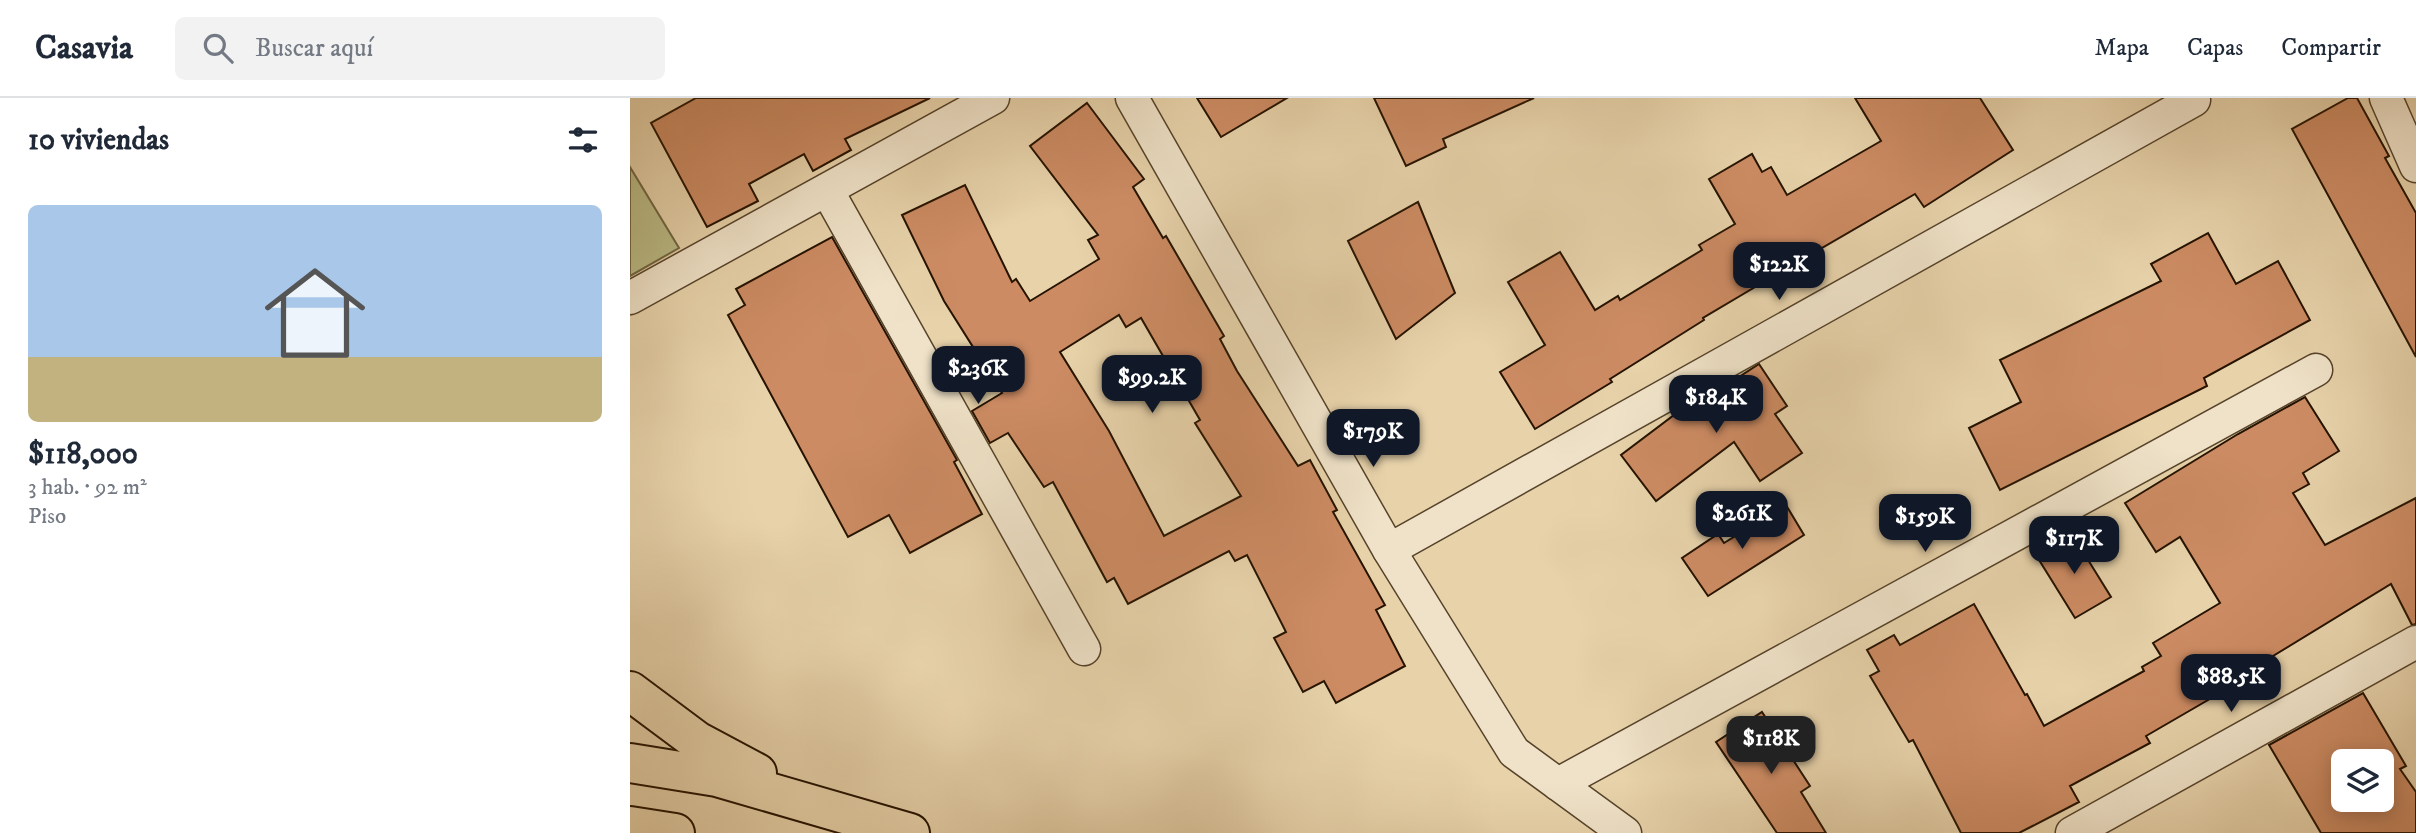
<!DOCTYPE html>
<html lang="es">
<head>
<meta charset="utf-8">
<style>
  :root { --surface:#fff; --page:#f2f2f3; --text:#1f2937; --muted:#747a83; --line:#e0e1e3; --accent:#111827 }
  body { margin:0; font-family:"IM FELL DW Pica",serif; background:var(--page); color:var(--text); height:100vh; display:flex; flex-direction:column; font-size:26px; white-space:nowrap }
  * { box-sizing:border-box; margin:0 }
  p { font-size:23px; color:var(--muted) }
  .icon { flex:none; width:38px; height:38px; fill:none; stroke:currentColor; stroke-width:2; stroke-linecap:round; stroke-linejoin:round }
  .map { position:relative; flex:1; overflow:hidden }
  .details { display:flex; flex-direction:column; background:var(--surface); width:630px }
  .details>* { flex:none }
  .tools { position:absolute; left:1701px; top:651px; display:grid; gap:14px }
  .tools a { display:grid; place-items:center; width:63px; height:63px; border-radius:10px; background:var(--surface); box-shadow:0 4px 18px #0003; font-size:35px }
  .price { position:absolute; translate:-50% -60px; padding:0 16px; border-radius:14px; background:var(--accent); color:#fff; font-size:23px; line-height:46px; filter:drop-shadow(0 2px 4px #0008) }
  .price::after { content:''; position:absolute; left:50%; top:42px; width:21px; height:16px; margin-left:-10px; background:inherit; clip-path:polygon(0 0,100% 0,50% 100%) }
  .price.on { background:#222; color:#fff }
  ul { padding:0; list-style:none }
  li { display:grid; align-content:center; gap:14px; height:371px; padding:0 28px }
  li+li { border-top:2px solid var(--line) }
  li span { display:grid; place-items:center; height:217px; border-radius:10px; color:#555 }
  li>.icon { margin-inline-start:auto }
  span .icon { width:126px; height:126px; fill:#fffc; stroke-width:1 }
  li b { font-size:30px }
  h2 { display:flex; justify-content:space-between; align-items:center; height:84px; padding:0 28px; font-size:30px }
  header { display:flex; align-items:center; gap:42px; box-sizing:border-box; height:98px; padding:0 35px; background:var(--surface); border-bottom:2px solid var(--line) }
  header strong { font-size:33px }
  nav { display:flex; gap:38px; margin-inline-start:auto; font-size:24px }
  .search { width:490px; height:63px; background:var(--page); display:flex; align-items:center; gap:18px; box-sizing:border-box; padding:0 24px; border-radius:10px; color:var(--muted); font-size:26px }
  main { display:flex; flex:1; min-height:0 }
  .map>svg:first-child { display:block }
  .green { fill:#baba85; stroke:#706642; stroke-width:2 }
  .building { fill:#cc8b63; stroke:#251300; stroke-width:2; fill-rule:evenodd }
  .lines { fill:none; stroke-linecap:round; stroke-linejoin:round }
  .minor-casing { stroke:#56432a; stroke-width:35 }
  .primary-casing { stroke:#251300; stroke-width:42 }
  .minor { stroke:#efe2c8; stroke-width:32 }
  .primary { stroke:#e7d2aa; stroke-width:38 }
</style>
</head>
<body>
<header>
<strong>Casavia</strong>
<div class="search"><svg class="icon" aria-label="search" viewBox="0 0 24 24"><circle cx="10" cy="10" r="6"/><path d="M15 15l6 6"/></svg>Buscar aquí</div>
<nav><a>Mapa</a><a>Capas</a><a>Compartir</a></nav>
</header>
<main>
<section class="details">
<h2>10 viviendas<svg class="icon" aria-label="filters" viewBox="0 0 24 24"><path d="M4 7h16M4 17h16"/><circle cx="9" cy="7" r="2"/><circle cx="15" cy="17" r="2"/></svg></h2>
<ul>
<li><span style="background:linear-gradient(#a9c7e8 70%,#c2b280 0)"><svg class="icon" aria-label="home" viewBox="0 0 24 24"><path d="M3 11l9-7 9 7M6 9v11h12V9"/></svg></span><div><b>$118,000</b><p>3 hab. · 92 m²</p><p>Piso</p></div></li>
</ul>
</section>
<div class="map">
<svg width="1786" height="735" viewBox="0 0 1786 735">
  <rect width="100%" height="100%" fill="#e7d2aa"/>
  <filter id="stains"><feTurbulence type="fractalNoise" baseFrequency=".00286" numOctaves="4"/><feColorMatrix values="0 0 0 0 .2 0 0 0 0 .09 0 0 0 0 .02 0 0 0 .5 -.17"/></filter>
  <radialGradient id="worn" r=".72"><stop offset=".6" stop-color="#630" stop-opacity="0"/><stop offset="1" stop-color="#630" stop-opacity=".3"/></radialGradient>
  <!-- green -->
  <polygon class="green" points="0,69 49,150 0,178"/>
  <!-- building -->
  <g class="building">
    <polygon points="66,0 300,0 215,41 221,52 183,73 174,56 119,86 128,103 77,129 21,25"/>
    <polygon points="567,0 657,0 591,39"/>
    <polygon points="744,0 904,0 813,41 816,49 776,68"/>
    <polygon points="1225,0 1350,0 1383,52 1294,109 1285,96 1142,179 1073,220 1074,222 980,281 982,284 905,331 870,274 915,247 878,184 930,154 965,212 988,198 990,202 1072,152 1069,147 1105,126 1079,81 1122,56 1132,74 1141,69 1157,97 1251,43"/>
    <polygon points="1718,0 1727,0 1759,58 1755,60 1786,115 1786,259 1662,31"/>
    <path d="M457,5l57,76 -11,8 30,51 3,-2 58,100 -4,3 17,32 61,95 12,-6 27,50 -4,2 52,93 -9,5 29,56 -69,37 -12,-22 -21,11 -29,-54 12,-6 -39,-77 -12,6 -6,-10 -101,53 -14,-26 -7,4 -54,-100 -9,5 -36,-54 -18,10 -18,-32 30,-18 -58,-92 -42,-86 63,-30 47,97 4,-3 14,22 69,-42 -11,-19 10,-5 -68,-89zM489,217l7,12 15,-9 59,102 -5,3 46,73 -77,40 -55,-105 -49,-79z"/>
    <polygon points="788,104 825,195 766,241 718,143"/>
    <polygon points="1578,135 1606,186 1648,163 1680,222 1574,280 1577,288 1370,392 1339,330 1391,304 1370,262 1531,183 1521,166"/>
    <polygon points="202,139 327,362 324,364 352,416 280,455 259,417 218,439 98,217 115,207 106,191"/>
    <polygon points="1129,266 1157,308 1145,316 1172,355 1130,383 1104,344 1026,403 991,357 1060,305 1063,309"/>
    <polygon points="1675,299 1709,353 1673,375 1679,386 1663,395 1695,447 1786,400 1786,526 1782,527 1761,486 1625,569 1628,573 1516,638 1520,645 1440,688 1449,704 1389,735 1331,735 1283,642 1279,644 1240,578 1249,573 1237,552 1264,537 1270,547 1344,506 1395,597 1397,596 1414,628 1514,573 1512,569 1531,558 1523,545 1590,505 1550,439 1526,454 1495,405 1608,336"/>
    <polygon points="1156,407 1174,437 1078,498 1052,460 1088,436 1094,445"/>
    <polygon points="1442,436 1481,499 1445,520 1406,457"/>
    <path d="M1733,595l43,73 -6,3 16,23v41h-95l-52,-88zM1713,663h39v39h-39z"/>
    <polygon points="1132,614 1180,688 1171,694 1196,735 1147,735 1086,644"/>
  </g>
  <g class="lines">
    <!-- minor casing -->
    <g class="minor-casing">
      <g id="minor">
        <polyline points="502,0 759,452 884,654 995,735"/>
        <polyline points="1756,0 1786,68"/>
        <polyline points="197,92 454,551"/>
        <polyline points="0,200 363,0"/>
        <polyline points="759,452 1564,2"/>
        <polyline points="928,686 1686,272"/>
        <polyline points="1442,735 1786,544"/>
      </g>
    </g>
    <!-- primary casing -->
    <g class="primary-casing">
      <g id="primary">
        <polyline points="0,593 67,643 127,675"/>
        <polyline points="0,665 87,679 280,735"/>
        <polyline points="0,728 45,735"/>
      </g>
    </g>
    <!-- minor -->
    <use href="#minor" class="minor"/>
    <!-- primary -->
    <use href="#primary" class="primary"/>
  </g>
  <rect width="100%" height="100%" filter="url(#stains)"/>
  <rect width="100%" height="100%" fill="url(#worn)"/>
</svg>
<div class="tools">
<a><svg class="icon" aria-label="layers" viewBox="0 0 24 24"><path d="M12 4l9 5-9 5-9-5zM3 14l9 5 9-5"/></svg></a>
</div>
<b class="price" style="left:1149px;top:204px">$122K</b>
<b class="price" style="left:348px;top:308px">$236K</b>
<b class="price" style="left:522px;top:317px">$99.2K</b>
<b class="price" style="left:1086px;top:337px">$184K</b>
<b class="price" style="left:743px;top:371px">$179K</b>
<b class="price" style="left:1112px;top:453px">$261K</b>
<b class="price" style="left:1295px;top:456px">$159K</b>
<b class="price" style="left:1444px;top:478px">$117K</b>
<b class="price" style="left:1601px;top:616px">$88.5K</b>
<b class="price on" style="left:1141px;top:678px">$118K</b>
</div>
</main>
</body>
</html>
